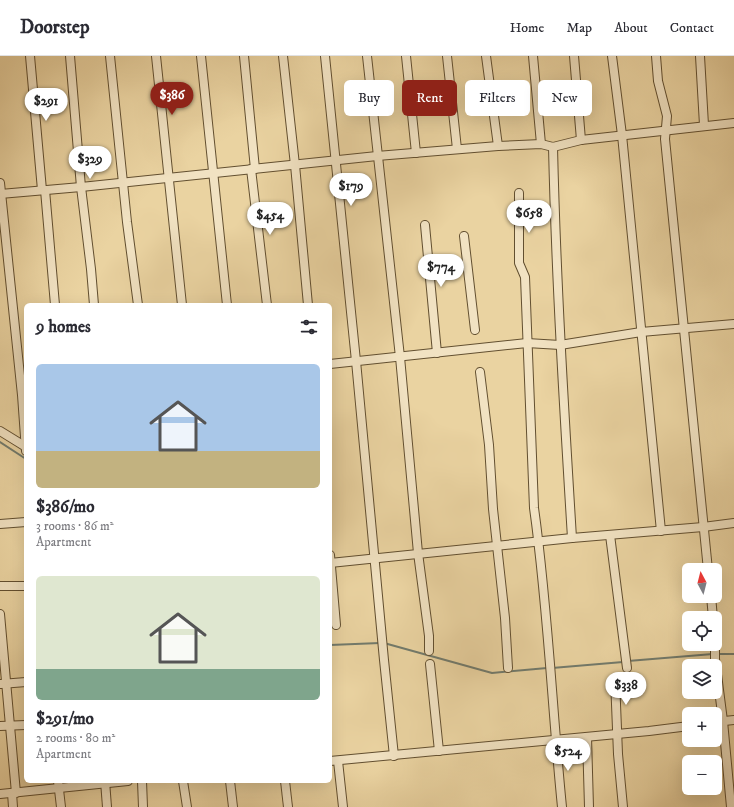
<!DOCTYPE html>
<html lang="en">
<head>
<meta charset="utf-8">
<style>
  :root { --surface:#fff; --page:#f7f7f7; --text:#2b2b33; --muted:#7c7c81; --line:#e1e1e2; --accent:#8f2418 }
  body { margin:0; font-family:"IM FELL DW Pica",serif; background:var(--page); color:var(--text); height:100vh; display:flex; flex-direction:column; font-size:15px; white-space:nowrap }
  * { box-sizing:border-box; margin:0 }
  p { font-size:13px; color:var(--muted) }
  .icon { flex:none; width:22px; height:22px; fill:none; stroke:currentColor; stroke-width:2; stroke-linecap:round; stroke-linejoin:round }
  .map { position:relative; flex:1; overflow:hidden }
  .sheet { position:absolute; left:24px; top:247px; width:308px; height:480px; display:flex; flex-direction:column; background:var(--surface); border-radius:6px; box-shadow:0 4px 16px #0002 }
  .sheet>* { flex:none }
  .guide { position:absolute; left:344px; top:24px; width:330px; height:36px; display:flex; gap:8px }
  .needle { width:26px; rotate:353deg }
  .tools { position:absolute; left:682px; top:507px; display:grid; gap:8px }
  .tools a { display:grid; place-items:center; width:40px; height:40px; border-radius:6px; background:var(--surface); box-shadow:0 4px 16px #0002; font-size:20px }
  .price { position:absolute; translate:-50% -34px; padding:0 9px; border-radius:14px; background:#fff; color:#222; font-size:13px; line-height:26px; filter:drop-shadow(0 1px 2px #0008) }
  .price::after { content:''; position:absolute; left:50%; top:24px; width:12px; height:9px; margin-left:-6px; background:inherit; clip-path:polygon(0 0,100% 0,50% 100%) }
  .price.selected { background:var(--accent); color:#fff }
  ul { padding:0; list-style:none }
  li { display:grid; align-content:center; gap:8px; height:212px; padding:0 12px }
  li span { display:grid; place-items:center; height:124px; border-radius:6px; color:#555 }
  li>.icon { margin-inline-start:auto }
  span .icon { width:72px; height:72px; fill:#fffc; stroke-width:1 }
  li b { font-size:17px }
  h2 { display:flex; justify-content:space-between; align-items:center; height:48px; padding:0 12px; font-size:17px }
  .tag { padding:0 14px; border-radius:6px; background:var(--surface); box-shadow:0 4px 16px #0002; font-size:14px; line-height:36px }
  .tag.selected { background:var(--accent); color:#fff }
  header { display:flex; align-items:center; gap:24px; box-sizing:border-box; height:56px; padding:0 20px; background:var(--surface); border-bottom:1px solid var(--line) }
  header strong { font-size:19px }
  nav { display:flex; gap:22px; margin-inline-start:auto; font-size:14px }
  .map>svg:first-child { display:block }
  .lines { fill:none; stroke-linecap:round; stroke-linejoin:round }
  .stream { stroke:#727b6d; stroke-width:2 }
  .minor-casing { stroke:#624f30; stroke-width:10 }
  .minor { stroke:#f1e2c2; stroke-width:8 }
</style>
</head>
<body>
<header>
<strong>Doorstep</strong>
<nav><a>Home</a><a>Map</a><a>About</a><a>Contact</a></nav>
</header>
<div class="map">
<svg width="734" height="751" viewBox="0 0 734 751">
  <rect width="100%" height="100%" fill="#ead3a1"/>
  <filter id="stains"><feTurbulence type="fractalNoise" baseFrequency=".005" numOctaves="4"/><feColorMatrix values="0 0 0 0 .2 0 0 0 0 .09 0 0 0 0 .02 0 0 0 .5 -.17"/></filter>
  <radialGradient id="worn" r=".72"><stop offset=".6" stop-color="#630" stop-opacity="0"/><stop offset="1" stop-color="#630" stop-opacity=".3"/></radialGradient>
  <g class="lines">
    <!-- stream -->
    <g class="stream">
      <polyline points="0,386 26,403"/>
      <polyline points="384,587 492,617 547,612"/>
      <polyline points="330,589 380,587"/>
      <polyline points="717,598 734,598"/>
      <polyline points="628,605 713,598"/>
      <polyline points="552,612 623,606"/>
    </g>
    <!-- minor casing -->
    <g class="minor-casing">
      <g id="minor">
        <polyline points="30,0 42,134"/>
        <polyline points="70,0 81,131 91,213 94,249"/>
        <polyline points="110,0 127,166 138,249"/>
        <polyline points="156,0 182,249"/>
        <polyline points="201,0 227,249"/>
        <polyline points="244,0 255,113"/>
        <polyline points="283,0 295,109 308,249"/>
        <polyline points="325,0 356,305 384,604 394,700"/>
        <polyline points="367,0 400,301 418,497 429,580 429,595"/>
        <polyline points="406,0 416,97"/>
        <polyline points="447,0 457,93"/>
        <polyline points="486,0 498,90"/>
        <polyline points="533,0 541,88"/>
        <polyline points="574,0 581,84"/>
        <polyline points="612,0 622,79 661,475"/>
        <polyline points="656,0 658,25 667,60 665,83 708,514"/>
        <polyline points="700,0 704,69"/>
        <path d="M553,91c3,131 11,261 19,391"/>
        <polyline points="251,113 267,249"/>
        <polyline points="0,127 22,339 26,395"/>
        <polyline points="45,134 55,249"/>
        <path d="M519,137v70l6,14 9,231c14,99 18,200 28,299"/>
        <polyline points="0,138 81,131 377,100 498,90 541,88 553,91 581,84 734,67"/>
        <polyline points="425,169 437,297"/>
        <polyline points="464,180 475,274"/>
        <polyline points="330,308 527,287 560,289 641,276 734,268"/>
        <polyline points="480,316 489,389 493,453 505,562 508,612"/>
        <polyline points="0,375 26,391"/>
        <polyline points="0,468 26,466"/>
        <polyline points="610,479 627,612"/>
        <polyline points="330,499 336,569"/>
        <polyline points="330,507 572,482 703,471 734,467"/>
        <polyline points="0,530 26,530"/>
        <polyline points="711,540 713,562"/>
        <polyline points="0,558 16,737"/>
        <polyline points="715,582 715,603 723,665 731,751"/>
        <polyline points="430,608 439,695"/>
        <polyline points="615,623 618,698 623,751"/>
        <polyline points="1,628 26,626"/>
        <polyline points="715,666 734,664"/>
        <polyline points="0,670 26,669"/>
        <polyline points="587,681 589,751"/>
        <polyline points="330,705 649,675 689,670"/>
        <polyline points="338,705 343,751"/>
        <polyline points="58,725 61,751"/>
        <polyline points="105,725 107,751"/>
        <polyline points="142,725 143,751"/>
        <polyline points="183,725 187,751"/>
        <polyline points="230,725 233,751"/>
        <polyline points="285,725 288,751"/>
        <polyline points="12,737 13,751"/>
        <polyline points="0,738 128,725"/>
      </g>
    </g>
    <!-- minor -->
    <use href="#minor" class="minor"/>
  </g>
  <rect width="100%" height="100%" filter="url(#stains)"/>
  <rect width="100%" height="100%" fill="url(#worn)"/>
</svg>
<div class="tools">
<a><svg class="needle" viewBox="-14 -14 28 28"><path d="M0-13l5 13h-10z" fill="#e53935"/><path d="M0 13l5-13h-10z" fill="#7c7c81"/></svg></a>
<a><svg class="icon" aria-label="locate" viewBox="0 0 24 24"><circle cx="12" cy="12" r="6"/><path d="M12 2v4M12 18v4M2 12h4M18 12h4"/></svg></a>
<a><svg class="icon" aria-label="layers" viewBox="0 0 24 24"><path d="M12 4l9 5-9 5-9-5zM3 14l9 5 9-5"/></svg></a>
<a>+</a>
<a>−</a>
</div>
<b class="price selected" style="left:172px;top:60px">$386</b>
<b class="price" style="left:46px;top:66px">$291</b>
<b class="price" style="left:90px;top:124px">$329</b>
<b class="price" style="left:351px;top:151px">$179</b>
<b class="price" style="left:529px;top:178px">$658</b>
<b class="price" style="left:270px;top:180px">$454</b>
<b class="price" style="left:441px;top:232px">$774</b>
<b class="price" style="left:626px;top:650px">$338</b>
<b class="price" style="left:568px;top:716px">$524</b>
<div class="guide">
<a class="tag">Buy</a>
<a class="tag selected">Rent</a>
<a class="tag">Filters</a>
<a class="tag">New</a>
</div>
<section class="sheet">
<h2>9 homes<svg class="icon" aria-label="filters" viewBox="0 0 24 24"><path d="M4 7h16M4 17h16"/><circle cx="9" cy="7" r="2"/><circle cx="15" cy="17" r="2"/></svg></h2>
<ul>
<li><span style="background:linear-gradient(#a9c7e8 70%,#c2b280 0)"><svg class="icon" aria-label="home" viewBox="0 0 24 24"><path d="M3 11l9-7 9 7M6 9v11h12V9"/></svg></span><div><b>$386/mo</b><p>3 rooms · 86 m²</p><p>Apartment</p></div></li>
<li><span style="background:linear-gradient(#dfe7d0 75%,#7fa58c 0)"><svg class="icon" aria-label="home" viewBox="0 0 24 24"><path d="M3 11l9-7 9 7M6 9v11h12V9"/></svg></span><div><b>$291/mo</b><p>2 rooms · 80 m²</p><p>Apartment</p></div></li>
</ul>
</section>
</div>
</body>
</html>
